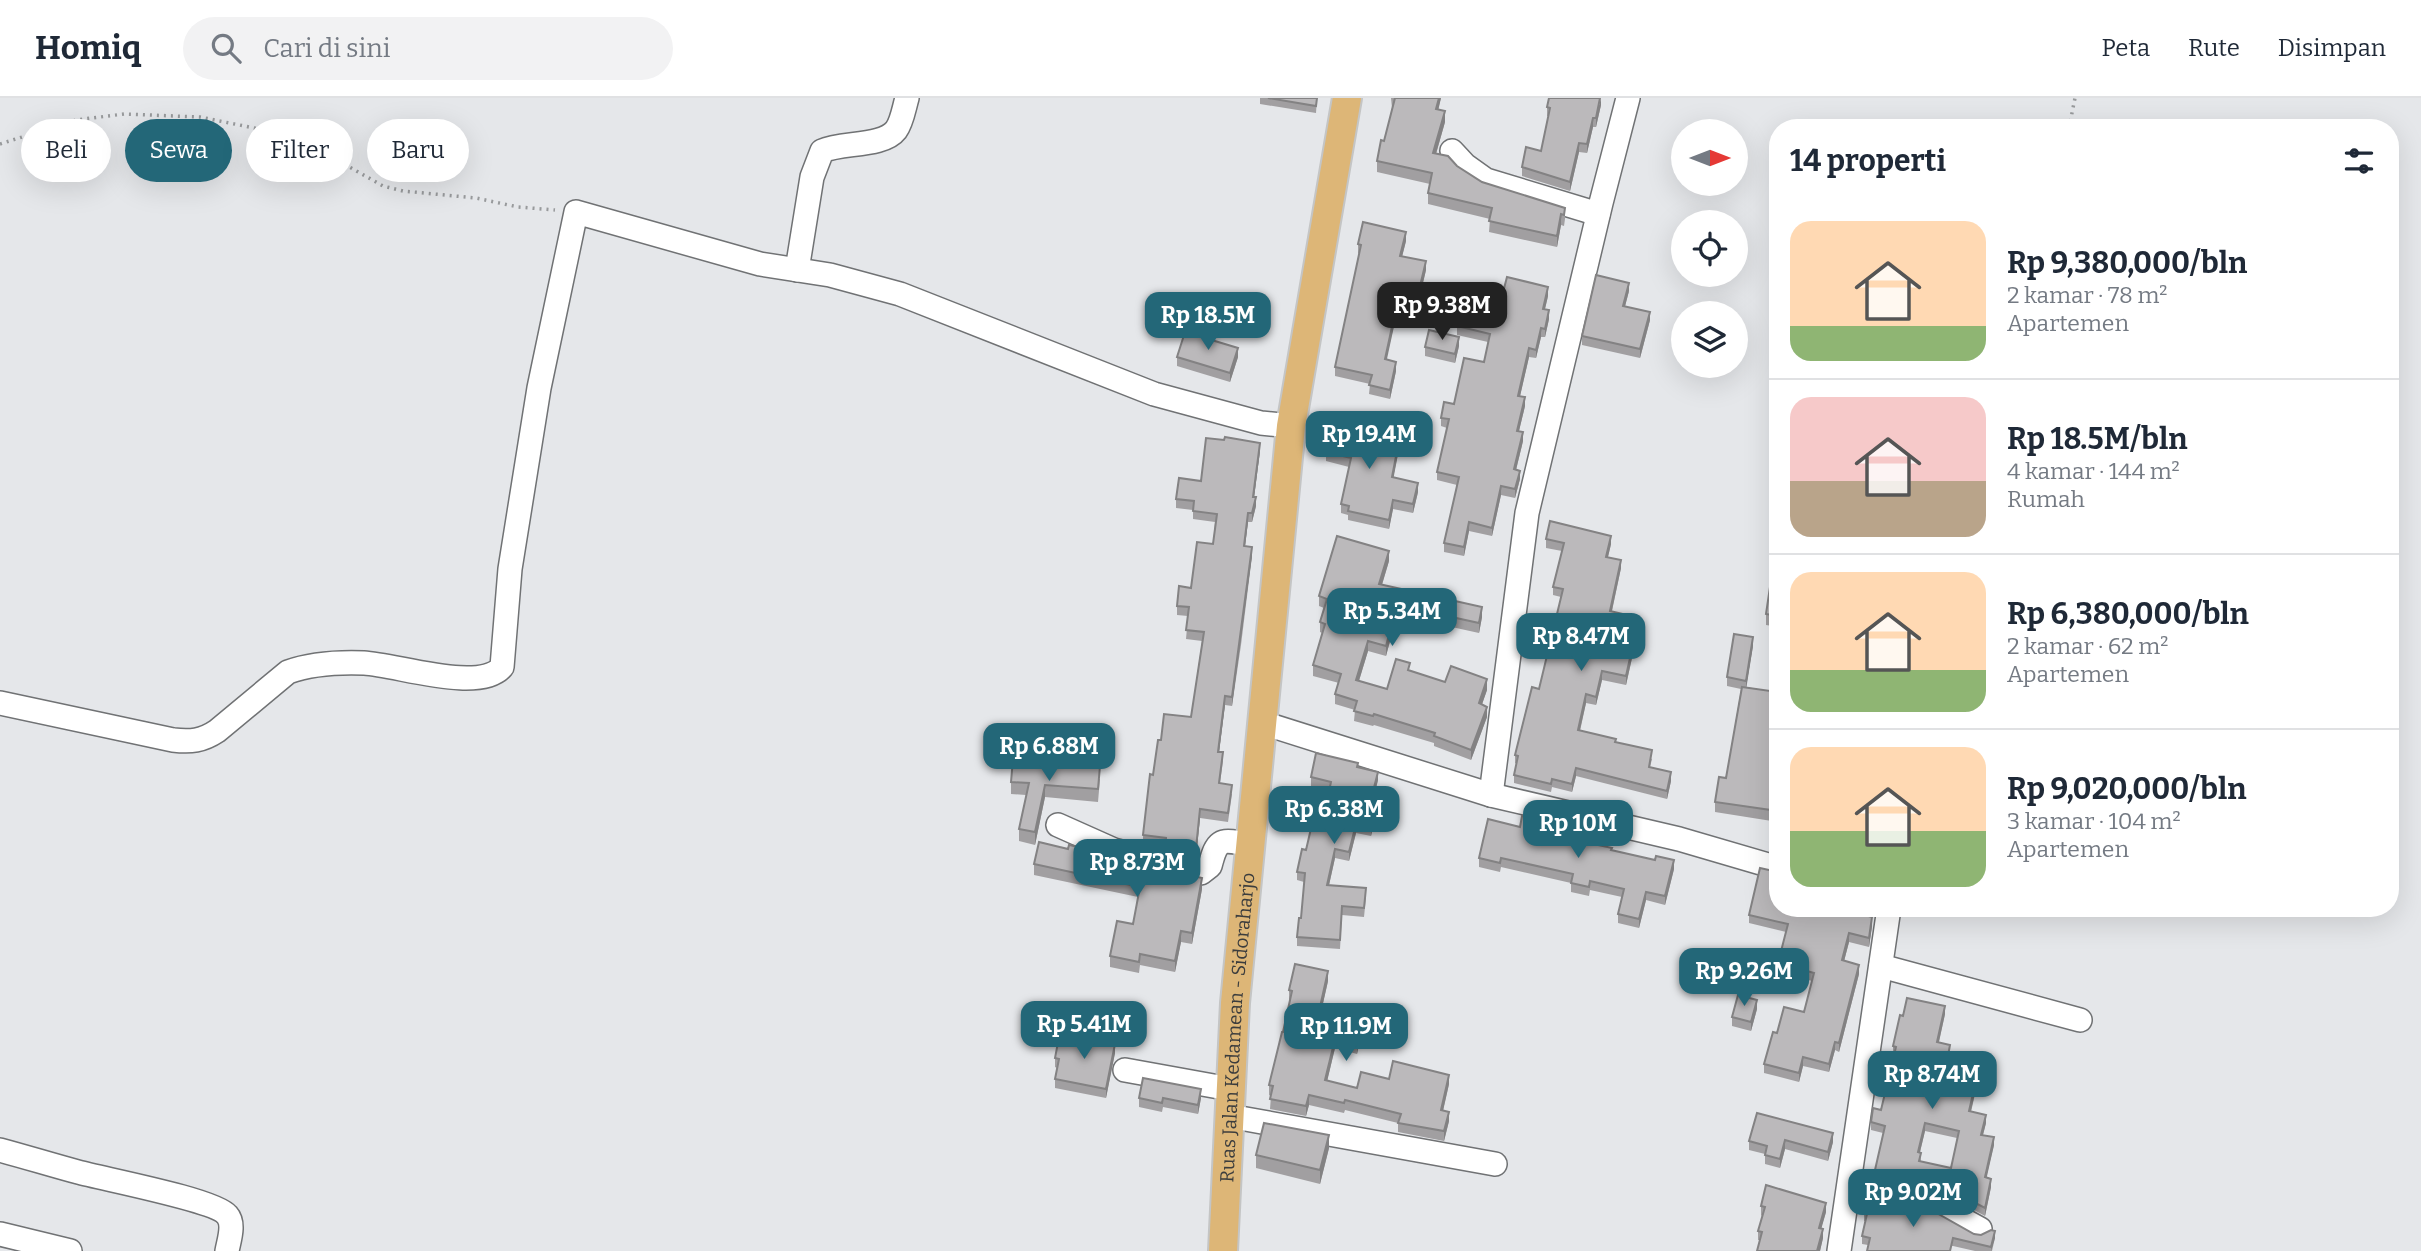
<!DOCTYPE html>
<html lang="id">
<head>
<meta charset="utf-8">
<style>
  :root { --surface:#fff; --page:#f2f2f3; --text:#1f2937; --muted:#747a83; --line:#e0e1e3; --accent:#236778 }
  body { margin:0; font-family:Bitter,serif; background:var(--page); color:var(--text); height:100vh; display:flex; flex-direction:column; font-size:26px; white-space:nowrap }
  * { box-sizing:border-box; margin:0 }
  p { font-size:23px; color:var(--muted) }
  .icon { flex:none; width:38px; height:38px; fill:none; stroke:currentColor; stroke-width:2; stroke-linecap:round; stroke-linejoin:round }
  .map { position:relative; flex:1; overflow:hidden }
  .sheet { position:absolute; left:1769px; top:21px; width:630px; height:798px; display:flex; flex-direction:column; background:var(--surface); border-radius:28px; box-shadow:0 7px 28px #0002 }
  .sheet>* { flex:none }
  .guide { position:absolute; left:21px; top:21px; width:665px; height:63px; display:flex; gap:14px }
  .needle { width:46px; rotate:90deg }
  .tools { position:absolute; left:1671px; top:21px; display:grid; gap:14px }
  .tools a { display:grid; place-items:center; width:77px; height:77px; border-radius:50%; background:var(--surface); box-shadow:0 7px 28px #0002; font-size:35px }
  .price { position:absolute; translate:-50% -60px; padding:0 16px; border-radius:14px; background:var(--accent); color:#fff; font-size:23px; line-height:46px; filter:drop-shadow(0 2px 4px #0008) }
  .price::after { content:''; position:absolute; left:50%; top:42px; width:21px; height:16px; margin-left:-10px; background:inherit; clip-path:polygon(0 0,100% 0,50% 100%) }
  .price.selected { background:#222; color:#fff }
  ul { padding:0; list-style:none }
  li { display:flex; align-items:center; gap:21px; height:175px; padding:0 21px }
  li+li { border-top:2px solid var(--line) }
  li span { display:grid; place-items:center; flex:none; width:196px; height:140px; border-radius:21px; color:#555 }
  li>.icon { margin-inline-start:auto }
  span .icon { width:84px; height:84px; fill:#fffc; stroke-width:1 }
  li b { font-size:30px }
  h2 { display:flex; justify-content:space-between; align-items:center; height:84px; padding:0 21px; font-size:30px }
  .tag { padding:0 24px; border-radius:32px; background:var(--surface); box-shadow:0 7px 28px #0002; font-size:24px; line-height:63px }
  .tag.selected { background:var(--accent); color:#fff }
  header { display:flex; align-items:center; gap:42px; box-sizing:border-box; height:98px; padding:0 35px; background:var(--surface); border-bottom:2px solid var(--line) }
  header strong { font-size:33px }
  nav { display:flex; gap:38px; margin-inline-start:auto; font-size:24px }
  .search { width:490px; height:63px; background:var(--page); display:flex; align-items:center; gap:18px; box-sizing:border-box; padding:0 24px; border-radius:38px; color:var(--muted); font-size:26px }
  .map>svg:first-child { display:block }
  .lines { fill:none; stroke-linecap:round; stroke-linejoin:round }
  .minor-casing { stroke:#707274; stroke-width:26 }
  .major-casing { stroke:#c4c5c5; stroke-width:32 }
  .path { stroke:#989a9c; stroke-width:3.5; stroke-dasharray:2 5; stroke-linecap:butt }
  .minor { stroke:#fff; stroke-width:23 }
  .major { stroke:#ddb677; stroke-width:28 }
  .wall { fill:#a19fa1; fill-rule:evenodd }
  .shaded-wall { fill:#838283 }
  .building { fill:#bbb9bb; stroke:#838283; stroke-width:2; fill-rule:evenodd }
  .labels { text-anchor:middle; stroke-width:5; stroke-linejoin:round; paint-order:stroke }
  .street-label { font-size:19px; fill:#3c3d3d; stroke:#e5e7ea }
</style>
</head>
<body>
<header>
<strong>Homiq</strong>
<div class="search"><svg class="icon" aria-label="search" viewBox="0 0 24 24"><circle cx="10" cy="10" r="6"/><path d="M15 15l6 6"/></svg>Cari di sini</div>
<nav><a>Peta</a><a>Rute</a><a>Disimpan</a></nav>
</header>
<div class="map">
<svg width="2421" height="1153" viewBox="0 0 2421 1153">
  <rect width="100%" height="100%" fill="#e5e7ea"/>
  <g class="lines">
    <!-- minor casing -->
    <g class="minor-casing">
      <g id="minor">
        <polyline points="1452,53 1465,67 1486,82 1598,116"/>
        <path d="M797,172l15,-93 10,-26c20,-9 61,-4 74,-21 6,-8 8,-22 11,-32"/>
        <path d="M0,605l173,37c18,2 29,1 44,-9l71,-59c25,-9 50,-10 76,-9 34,2 115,30 138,4l8,-98 29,-181 37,-176 184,52 70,11 70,19 254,100 107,29 30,3"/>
        <polyline points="1263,625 1491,697 1679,741 1778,770"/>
        <polyline points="1491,697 1527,415 1601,105 1628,0"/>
        <path d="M1058,727l56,25 87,23 9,-7c8,-31 12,-25 41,-22"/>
        <polyline points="1881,868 2080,922"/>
        <polyline points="1125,972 1230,991"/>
        <polyline points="1229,1018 1495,1066"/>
        <path d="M0,1052c26,7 52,15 78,22 25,7 137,28 149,43 8,9 2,25 0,36"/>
        <polyline points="1849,1089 1938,1108 1980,1131"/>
        <polyline points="0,1136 70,1153"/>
        <polyline points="1839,1153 1889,810"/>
      </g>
    </g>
    <!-- major casing -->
    <g class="major-casing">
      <g id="major">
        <path id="s1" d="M1223,1153l12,-248 56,-577 56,-328"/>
      </g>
    </g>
    <!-- path -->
    <g class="path">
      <polyline points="2069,30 2075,0"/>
      <polyline points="0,46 76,22 124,16 200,19 269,33 299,43 323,54 383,88 403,93 476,100 518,109 555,112"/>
    </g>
    <!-- minor -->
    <use href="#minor" class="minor"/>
    <!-- major -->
    <use href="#major" class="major"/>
  </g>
  <!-- wall -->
  <g class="wall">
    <polygon points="1260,0 1317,0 1316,15 1260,6"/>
    <polygon points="1391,0 1441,0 1438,11 1445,24 1436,56 1457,68 1482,84 1565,110 1565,121 1564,128 1561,127 1557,149 1489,134 1490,121 1428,106 1428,95 1430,86 1377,74 1377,63 1384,43 1392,10"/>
    <polygon points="1601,7 1596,29 1593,29 1587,55 1579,54 1570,93 1522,78 1522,69 1541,53 1548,18 1547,18 1547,9"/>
    <polygon points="1406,143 1402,158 1426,172 1416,214 1398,210 1386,262 1396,273 1390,301 1369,296 1370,286 1335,278 1335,269 1359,156 1358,155 1358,146"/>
    <polygon points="1629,193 1625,208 1650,222 1640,260 1582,247 1582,238"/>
    <polygon points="1548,198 1545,211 1549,221 1545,239 1541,239 1536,260 1529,259 1520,298 1525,308 1519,333 1523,343 1516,372 1520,381 1515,400 1501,397 1492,438 1469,433 1464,458 1444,454 1444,445 1457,387 1437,382 1437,374 1447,330 1441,328 1441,320 1454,306 1484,264 1488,244 1457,237 1457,228 1494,205 1501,202"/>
    <polygon points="1459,248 1455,265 1425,258 1425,249"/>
    <polygon points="1177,259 1238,259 1230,284 1177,268"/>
    <polygon points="1339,334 1376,338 1375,342 1398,356 1393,380 1418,394 1413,415 1393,411 1389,431 1348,422 1348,417 1341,415 1341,406 1349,369 1326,363 1326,354"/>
    <polygon points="1260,353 1254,399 1256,408 1252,424 1248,424 1245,448 1252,458 1241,547 1232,608 1225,607 1219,654 1223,663 1220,685 1232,696 1228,724 1200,720 1196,759 1166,751 1166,748 1143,745 1143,737 1153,677 1161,642 1191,619 1202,543 1186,541 1188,518 1177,517 1177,508 1191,490 1213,446 1215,424 1193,421 1193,412 1176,410 1176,401"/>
    <polygon points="1546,441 1611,446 1608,459 1621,470 1612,513 1627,525 1622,549 1632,560 1626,587 1602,582 1596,607 1586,605 1580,633 1616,644 1652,661 1650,669 1671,683 1667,701 1576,678 1572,694 1552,689 1551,694 1514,685 1514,677 1517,666 1515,665 1515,657 1539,591 1561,499 1553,497 1553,489 1562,453 1546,450"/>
    <polygon points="1389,463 1382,487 1482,519 1479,535 1397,517 1386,558 1368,553 1359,583 1387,591 1410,573 1445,584 1487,592 1482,606 1487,619 1471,662 1434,648 1434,645 1374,627 1373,628 1354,623 1355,612 1335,606 1335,596 1339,585 1313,578 1313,567 1322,535 1320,534 1320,524 1324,510 1319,508 1319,498"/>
    <polygon points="1778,491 1778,529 1766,527 1766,516"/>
    <polygon points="1753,548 1746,589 1777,594 1778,590 1778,724 1715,714 1715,704 1726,680 1741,591 1727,588 1727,579"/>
    <polygon points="1358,669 1378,682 1372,706 1376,716 1371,738 1356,735 1349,763 1335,760 1329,787 1366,799 1364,819 1342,817 1340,851 1297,848 1297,839 1301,820 1304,784 1297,782 1297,774 1306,752 1322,724 1329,692 1311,688 1311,679"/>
    <polygon points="1100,681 1098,704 1045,699 1035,747 1019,743 1019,731 1026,697 1011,696 1011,684"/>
    <polygon points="1520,729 1562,734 1612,752 1674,771 1665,807 1646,802 1639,830 1618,825 1618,816 1622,799 1590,792 1589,798 1571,794 1571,785 1501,769 1500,774 1479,769 1479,760"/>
    <polygon points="1068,751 1095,755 1202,791 1192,846 1181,844 1175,874 1140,867 1139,875 1110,869 1110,858 1133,826 1138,799 1034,777 1034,766"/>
    <polygon points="1778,810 1858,810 1857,815 1872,828 1869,849 1849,844 1844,863 1859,876 1839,954 1835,952 1829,974 1803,968 1799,984 1764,975 1764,966 1777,935 1804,914 1812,883 1778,874 1778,865 1786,834 1749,825 1749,817"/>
    <polygon points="1328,883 1320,918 1361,937 1357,956 1335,950 1327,983 1357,990 1389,981 1449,986 1443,1012 1449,1023 1444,1043 1398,1034 1398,1025 1345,1012 1344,1015 1309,1007 1306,1018 1270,1011 1271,998 1269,997 1269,987 1283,934 1290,902 1289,901 1289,892"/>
    <polygon points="1757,911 1751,933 1732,928 1732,919"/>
    <path d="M1945,916l-6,28 11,11 -2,8 31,15 -8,36 15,11 -3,12 11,10 -8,33 5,9 -6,29 -44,-24 -66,-14v-8l8,-37 -12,-3v-8l10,-12 13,-56h-1v-8l10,-30zM1925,1033l32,7 -6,30 -30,-7 -1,-9z"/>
    <polygon points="1115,955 1106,1000 1055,990 1055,981 1057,970 1055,969 1055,960"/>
    <polygon points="1139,1000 1201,1000 1198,1016 1163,1009 1162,1014 1139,1009"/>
    <polygon points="1757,1015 1833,1044 1828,1063 1785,1051 1780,1070 1765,1066 1765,1056 1749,1052 1749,1043"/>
    <polygon points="1329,1050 1320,1086 1256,1070 1256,1057"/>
    <polygon points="1761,1108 1826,1114 1821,1130 1823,1140 1820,1153 1757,1153 1760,1142 1758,1142 1758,1133 1762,1118 1761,1117"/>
    <polygon points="1864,1115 1995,1140 1992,1153 1975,1153 1953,1148 1868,1147 1862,1146 1862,1138 1865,1123 1864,1123"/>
  </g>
  <!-- shaded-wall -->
  <g class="shaded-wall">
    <polygon points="1439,0 1441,0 1436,22 1436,11"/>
    <polygon points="1601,0 1601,7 1596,29 1596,20"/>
    <polygon points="1445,13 1445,24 1433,66 1433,55"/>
    <polygon points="1593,20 1593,29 1587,55 1587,46"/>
    <polygon points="1579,45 1579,54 1570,93 1570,84"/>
    <polygon points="1561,116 1561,127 1557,149 1557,138"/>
    <polygon points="1406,134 1406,143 1400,167 1400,158"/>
    <polygon points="1426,163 1426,172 1416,214 1416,205"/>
    <polygon points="1629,185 1629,193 1623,216 1623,208"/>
    <polygon points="1548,189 1548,198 1543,219 1543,211"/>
    <polygon points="1398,201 1398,210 1385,270 1385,261"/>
    <polygon points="1549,212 1549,221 1545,239 1545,231"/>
    <polygon points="1650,214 1650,222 1640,260 1640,251"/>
    <polygon points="1541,230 1541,239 1536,260 1536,252"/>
    <polygon points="1459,239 1459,248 1455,265 1455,256"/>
    <polygon points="1238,250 1238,259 1230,284 1230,275"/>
    <polygon points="1529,250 1529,259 1518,307 1518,298"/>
    <polygon points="1396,264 1396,273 1390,301 1390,292"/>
    <polygon points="1525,299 1525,308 1517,341 1517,333"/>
    <polygon points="1523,334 1523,343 1514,380 1514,371"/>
    <polygon points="1260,345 1260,353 1253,408 1253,399"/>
    <polygon points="1398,348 1398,356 1392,388 1392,379"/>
    <polygon points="1520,373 1520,381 1515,400 1515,391"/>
    <polygon points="1418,385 1418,394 1413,415 1413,406"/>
    <polygon points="1501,388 1501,397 1492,438 1492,430"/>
    <polygon points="1256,399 1256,408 1252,424 1252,415"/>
    <polygon points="1393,402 1393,411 1389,431 1389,422"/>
    <polygon points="1248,415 1248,424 1244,457 1244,448"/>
    <polygon points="1469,424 1469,433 1464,458 1464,449"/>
    <polygon points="1611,438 1611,446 1606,467 1606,459"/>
    <polygon points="1252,449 1252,458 1232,608 1232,599"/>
    <polygon points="1389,453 1389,463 1379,496 1379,486"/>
    <polygon points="1621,462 1621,470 1610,521 1610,513"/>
    <polygon points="1397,507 1397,517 1386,558 1386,548"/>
    <polygon points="1482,509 1482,519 1479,535 1479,525"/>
    <polygon points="1627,517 1627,525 1620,557 1620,549"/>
    <polygon points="1753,539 1753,548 1746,592 1746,583"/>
    <polygon points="1368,543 1368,553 1356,592 1356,582"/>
    <polygon points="1632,551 1632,560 1626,587 1626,578"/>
    <polygon points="1602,573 1602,582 1596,607 1596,599"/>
    <polygon points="1487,581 1487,592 1479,615 1479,605"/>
    <polygon points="1586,596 1586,605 1578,640 1578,632"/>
    <polygon points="1225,598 1225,607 1218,663 1218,654"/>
    <polygon points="1487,609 1487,619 1471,662 1471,652"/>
    <polygon points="1576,670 1576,678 1572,694 1572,686"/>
    <polygon points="1378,674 1378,682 1370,714 1370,705"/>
    <polygon points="1671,674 1671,683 1667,701 1667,693"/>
    <polygon points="1045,687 1045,699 1035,747 1035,734"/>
    <polygon points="1376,707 1376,716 1371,738 1371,729"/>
    <polygon points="1200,711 1200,720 1196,759 1196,750"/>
    <polygon points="1356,726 1356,735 1349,763 1349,754"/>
    <polygon points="1335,751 1335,760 1327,796 1327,787"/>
    <polygon points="1674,762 1674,771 1665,807 1665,798"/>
    <polygon points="1202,780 1202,791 1192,846 1192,835"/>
    <polygon points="1646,794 1646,802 1639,830 1639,821"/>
    <polygon points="1872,819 1872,828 1869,849 1869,840"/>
    <polygon points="1181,833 1181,844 1175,874 1175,863"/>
    <polygon points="1849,835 1849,844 1842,871 1842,862"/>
    <polygon points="1859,867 1859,876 1839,954 1839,945"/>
    <polygon points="1328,873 1328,883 1318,928 1318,918"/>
    <polygon points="1757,902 1757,911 1751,933 1751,924"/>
    <polygon points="1945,908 1945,916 1937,952 1937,944"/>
    <polygon points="1361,928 1361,937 1357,956 1357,946"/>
    <polygon points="1335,941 1335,950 1325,992 1325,982"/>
    <polygon points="1835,944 1835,952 1829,974 1829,966"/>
    <polygon points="1115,946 1115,955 1106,1000 1106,991"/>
    <polygon points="1803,959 1803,968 1799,984 1799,975"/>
    <polygon points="1979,970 1979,978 1969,1021 1969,1013"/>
    <polygon points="1449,977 1449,986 1441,1022 1441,1012"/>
    <polygon points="1201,991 1201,1000 1198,1016 1198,1007"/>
    <polygon points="1309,997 1309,1007 1306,1018 1306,1008"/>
    <polygon points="1449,1014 1449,1023 1444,1043 1444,1033"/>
    <polygon points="1986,1017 1986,1025 1981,1044 1981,1037"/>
    <polygon points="1925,1025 1925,1033 1918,1062 1918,1054"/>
    <polygon points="1833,1035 1833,1044 1828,1063 1828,1054"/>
    <polygon points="1329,1037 1329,1050 1320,1086 1320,1072"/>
    <polygon points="1994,1039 1994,1047 1985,1087 1985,1079"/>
    <polygon points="1785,1042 1785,1051 1780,1070 1780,1061"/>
    <polygon points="1991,1081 1991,1089 1985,1118 1985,1110"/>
    <polygon points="1826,1105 1826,1114 1819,1139 1819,1130"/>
    <polygon points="1823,1131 1823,1140 1820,1153 1817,1153"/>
    <polygon points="1995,1133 1995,1140 1991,1153 1991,1149"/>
  </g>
  <!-- building -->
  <g class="building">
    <polygon points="1268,0 1317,0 1316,8"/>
    <polygon points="1395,0 1439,0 1436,11 1445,13 1433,55 1448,58 1457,68 1482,84 1565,110 1564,117 1561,116 1557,138 1489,123 1492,110 1428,95 1432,75 1377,63 1381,42 1384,43"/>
    <polygon points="1549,0 1600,0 1596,20 1593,20 1587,46 1579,45 1570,84 1522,69 1526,49 1541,53 1550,10 1547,9"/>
    <polygon points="1363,124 1406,134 1400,158 1426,163 1416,205 1398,201 1385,261 1396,264 1390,292 1369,287 1372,277 1335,269 1361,147 1358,146"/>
    <polygon points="1596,177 1629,185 1623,208 1650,214 1640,251 1582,238"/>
    <polygon points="1507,179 1548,189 1543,211 1549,212 1545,231 1541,230 1536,252 1529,250 1518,298 1525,299 1517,333 1523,334 1514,371 1520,373 1515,391 1501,388 1492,430 1469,424 1464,449 1444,445 1459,379 1437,374 1449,321 1441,320 1444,304 1454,306 1464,260 1484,264 1490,236 1457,228 1464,198 1494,205 1495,201 1501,202"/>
    <polygon points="1429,232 1459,239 1455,256 1425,249"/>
    <polygon points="1185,234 1238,250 1230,275 1177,259"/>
    <polygon points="1342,321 1376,329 1373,342 1398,348 1392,379 1418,385 1413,406 1393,402 1389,422 1348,413 1349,408 1341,406 1351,360 1326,354 1331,332 1339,334"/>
    <polygon points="1225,339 1260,345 1253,399 1256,399 1252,415 1248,415 1244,448 1252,449 1232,599 1225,598 1218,654 1223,654 1219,685 1232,687 1228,715 1200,711 1196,750 1166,743 1166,740 1143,737 1150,676 1153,677 1158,642 1161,642 1164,616 1191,619 1204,534 1186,532 1189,509 1177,508 1179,488 1191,490 1197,444 1213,446 1217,416 1193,413 1194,403 1176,401 1179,380 1201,383 1206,340 1224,342"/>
    <polygon points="1550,423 1611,438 1606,459 1621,462 1610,513 1627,517 1620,549 1632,551 1626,578 1602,573 1596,599 1586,596 1578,632 1616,641 1615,644 1652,652 1649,669 1671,674 1667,693 1576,670 1572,686 1552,681 1551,686 1514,677 1518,658 1515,657 1532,589 1539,591 1563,491 1553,489 1564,445 1546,441"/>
    <polygon points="1337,438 1389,453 1379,486 1482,509 1479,525 1397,507 1386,548 1368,543 1356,582 1387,591 1396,561 1410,565 1408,572 1445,584 1451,568 1487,581 1479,605 1487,609 1471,652 1434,638 1435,635 1374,616 1373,618 1354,613 1357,603 1335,596 1341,576 1313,567 1325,526 1320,524 1327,501 1319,498"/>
    <polygon points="1770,489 1778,491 1778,518 1766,516"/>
    <polygon points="1734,536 1753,539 1746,583 1727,579"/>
    <polygon points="1742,589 1777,594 1778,590 1778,713 1715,704 1719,679 1726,680"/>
    <polygon points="1316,655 1358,665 1357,669 1378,674 1370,705 1376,707 1371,729 1356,726 1349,754 1335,751 1327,787 1366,790 1364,810 1342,808 1340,842 1297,839 1299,820 1301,820 1305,775 1297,774 1302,751 1306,752 1313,722 1322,724 1331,684 1311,679"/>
    <polygon points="1013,661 1100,668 1098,691 1045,687 1035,734 1019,731 1029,685 1011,684"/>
    <polygon points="1522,718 1562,728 1561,733 1599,743 1598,747 1612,750 1611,752 1655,762 1656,758 1674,762 1665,798 1646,794 1639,821 1618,816 1624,791 1590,783 1589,789 1571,785 1573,776 1501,760 1500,765 1479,760 1488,721 1520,729"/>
    <polygon points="1039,744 1068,751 1069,747 1095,752 1094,755 1202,780 1192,835 1181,833 1175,863 1140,856 1139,864 1110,858 1117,823 1133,826 1140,789 1034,766"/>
    <polygon points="1760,770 1778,774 1778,810 1856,810 1855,814 1872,819 1869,840 1849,835 1842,862 1859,867 1839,945 1835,944 1829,966 1803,959 1799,975 1764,966 1773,934 1777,935 1784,909 1804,914 1814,875 1778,865 1788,826 1749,817"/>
    <polygon points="1295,866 1328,873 1318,918 1361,928 1357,946 1335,941 1325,982 1357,990 1361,974 1389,981 1393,963 1449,977 1441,1012 1449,1014 1444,1033 1398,1025 1401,1016 1345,1002 1344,1005 1309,997 1306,1008 1270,1001 1273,988 1269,987 1282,934 1283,934 1292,893 1289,892"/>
    <polygon points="1738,897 1757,902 1751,924 1732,919"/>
    <path d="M1907,900l38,8 -8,36 13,3 -3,16 32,7 -10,43 17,4 -5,20 13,2 -9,40 6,2 -6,29 -44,-23 -66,-15 10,-44 -14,-4 2,-14 8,2 15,-63 -3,-1 7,-31 3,1zM1925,1025l34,8 -8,37 -32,-7 2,-8 -3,-1z"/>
    <polygon points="1060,934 1115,946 1106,991 1055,981 1059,961 1055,960"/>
    <polygon points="1143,980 1201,991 1198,1007 1163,1000 1162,1005 1139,1000"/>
    <polygon points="1757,1015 1833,1035 1828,1054 1785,1042 1780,1061 1765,1057 1767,1048 1749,1043"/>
    <polygon points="1264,1025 1329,1037 1320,1072 1256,1057"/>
    <polygon points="1766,1087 1826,1105 1819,1130 1823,1131 1817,1153 1757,1153 1762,1134 1758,1133 1765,1109 1761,1108"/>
    <polygon points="1867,1099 1933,1113 1974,1136 1981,1137 1991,1132 1995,1133 1991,1149 1953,1140 1950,1153 1867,1153 1870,1140 1862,1138 1867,1116 1864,1115"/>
  </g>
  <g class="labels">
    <!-- street labels -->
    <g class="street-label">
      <text dy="7" stroke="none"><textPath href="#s1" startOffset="224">Ruas Jalan Kedamean - Sidoraharjo</textPath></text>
    </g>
  </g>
</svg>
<div class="tools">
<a><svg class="needle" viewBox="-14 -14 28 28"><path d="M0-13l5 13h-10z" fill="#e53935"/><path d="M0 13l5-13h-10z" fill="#747a83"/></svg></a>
<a><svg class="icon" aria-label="locate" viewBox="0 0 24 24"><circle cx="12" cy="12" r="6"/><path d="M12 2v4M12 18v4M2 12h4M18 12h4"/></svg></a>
<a><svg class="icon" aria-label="layers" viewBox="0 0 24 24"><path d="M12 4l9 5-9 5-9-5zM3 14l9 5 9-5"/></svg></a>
</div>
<b class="price selected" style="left:1442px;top:244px">Rp 9.38M</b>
<b class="price" style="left:1208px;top:254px">Rp 18.5M</b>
<b class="price" style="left:1369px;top:373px">Rp 19.4M</b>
<b class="price" style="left:1392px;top:550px">Rp 5.34M</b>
<b class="price" style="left:1581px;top:575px">Rp 8.47M</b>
<b class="price" style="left:1049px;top:685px">Rp 6.88M</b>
<b class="price" style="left:1334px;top:748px">Rp 6.38M</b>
<b class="price" style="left:1578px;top:762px">Rp 10M</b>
<b class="price" style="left:1137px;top:801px">Rp 8.73M</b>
<b class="price" style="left:1744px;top:910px">Rp 9.26M</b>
<b class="price" style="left:1084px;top:963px">Rp 5.41M</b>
<b class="price" style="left:1346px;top:965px">Rp 11.9M</b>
<b class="price" style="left:1932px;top:1013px">Rp 8.74M</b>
<b class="price" style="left:1913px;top:1131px">Rp 9.02M</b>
<div class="guide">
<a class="tag">Beli</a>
<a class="tag selected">Sewa</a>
<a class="tag">Filter</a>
<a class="tag">Baru</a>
</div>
<section class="sheet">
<h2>14 properti<svg class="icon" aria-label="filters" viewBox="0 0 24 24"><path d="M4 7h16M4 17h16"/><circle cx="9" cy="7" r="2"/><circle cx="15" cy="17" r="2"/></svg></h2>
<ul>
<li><span style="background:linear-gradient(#ffd9b3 75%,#8fb573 0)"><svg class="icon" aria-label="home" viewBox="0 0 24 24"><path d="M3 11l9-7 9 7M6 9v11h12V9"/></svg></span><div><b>Rp 9,380,000/bln</b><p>2 kamar · 78 m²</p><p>Apartemen</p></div></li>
<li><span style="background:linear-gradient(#f6c9c9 60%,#b9a48a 0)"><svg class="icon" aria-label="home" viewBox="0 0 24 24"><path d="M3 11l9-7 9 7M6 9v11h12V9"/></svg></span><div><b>Rp 18.5M/bln</b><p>4 kamar · 144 m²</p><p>Rumah</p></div></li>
<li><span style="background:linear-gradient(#ffd9b3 70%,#8fb573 0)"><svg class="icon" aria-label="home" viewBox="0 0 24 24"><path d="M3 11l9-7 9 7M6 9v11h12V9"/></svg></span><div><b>Rp 6,380,000/bln</b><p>2 kamar · 62 m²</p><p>Apartemen</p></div></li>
<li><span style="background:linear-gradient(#ffd9b3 60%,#8fb573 0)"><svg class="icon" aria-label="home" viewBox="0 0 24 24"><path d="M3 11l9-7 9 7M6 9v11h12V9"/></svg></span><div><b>Rp 9,020,000/bln</b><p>3 kamar · 104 m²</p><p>Apartemen</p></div></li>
</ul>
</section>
</div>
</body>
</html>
